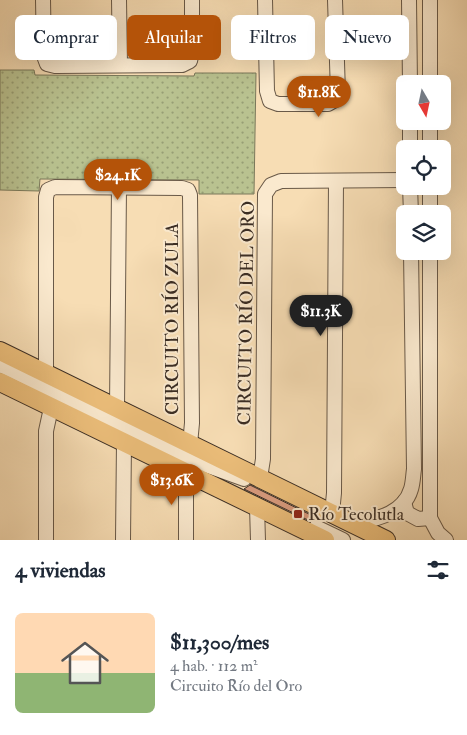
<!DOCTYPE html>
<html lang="es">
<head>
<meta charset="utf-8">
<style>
  :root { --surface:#fff; --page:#f6f6f7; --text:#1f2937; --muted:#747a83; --accent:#b45309 }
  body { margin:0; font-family:"IM FELL Double Pica",serif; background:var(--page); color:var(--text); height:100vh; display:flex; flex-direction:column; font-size:19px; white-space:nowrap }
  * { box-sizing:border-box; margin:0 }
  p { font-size:16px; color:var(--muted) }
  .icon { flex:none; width:28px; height:28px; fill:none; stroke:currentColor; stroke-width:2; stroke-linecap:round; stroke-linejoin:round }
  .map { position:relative; height:540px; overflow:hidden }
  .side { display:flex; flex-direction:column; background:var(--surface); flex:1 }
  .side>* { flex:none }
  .top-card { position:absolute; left:15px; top:15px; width:438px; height:45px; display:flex; gap:10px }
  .needle { width:32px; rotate:171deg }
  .tools { position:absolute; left:396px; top:75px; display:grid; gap:10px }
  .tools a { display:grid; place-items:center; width:55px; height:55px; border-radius:8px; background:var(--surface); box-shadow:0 5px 20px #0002; font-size:25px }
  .price { position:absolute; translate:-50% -42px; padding:0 11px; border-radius:18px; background:var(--accent); color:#fff; font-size:16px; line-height:32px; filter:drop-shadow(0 1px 2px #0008) }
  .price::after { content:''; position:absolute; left:50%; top:30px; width:15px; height:11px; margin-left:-8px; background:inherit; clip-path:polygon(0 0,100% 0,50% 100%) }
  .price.on { background:#222; color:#fff }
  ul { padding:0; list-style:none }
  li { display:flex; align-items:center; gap:15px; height:125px; padding:0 15px }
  li span { display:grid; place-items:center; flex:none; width:140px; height:100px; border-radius:8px; color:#555 }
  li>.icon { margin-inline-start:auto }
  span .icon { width:60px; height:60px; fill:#fffc; stroke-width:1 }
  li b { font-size:21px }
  h2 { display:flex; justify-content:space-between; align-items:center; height:60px; padding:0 15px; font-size:21px }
  .pill { padding:0 18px; border-radius:8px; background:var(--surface); box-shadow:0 5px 20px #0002; font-size:18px; line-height:45px }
  .pill.on { background:var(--accent); color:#fff }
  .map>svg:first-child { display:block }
  .green { fill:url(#green-dots); stroke:#7a785a }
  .building { fill:#d99b7e; stroke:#3a2d24 }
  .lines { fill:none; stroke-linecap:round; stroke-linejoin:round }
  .minor-casing { stroke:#695948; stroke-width:16 }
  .major-casing { stroke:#3a2d24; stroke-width:20 }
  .minor { stroke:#fae9ce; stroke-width:14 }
  .major { stroke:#ecbe7a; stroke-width:18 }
  .poi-dot { fill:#8f2418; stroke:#fae9ce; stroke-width:2 }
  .labels { text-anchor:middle; stroke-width:4; stroke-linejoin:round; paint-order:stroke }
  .street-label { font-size:18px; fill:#3a2d24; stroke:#fae9ce }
  .poi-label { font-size:18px; fill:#3a2d24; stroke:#fae9ce; text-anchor:start }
</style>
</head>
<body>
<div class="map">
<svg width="467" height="540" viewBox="0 0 467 540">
  <defs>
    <pattern id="green-dots" width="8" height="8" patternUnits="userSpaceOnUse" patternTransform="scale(1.25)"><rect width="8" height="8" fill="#b9c290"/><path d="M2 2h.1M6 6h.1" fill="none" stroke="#979e75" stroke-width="1.8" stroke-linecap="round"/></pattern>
  </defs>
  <rect width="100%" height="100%" fill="#f7ddb4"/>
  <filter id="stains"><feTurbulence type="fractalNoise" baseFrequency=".004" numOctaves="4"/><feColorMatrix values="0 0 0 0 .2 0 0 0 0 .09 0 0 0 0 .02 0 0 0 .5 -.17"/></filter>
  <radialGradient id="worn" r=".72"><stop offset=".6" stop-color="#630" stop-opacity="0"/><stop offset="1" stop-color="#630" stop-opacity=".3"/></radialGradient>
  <!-- green -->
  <polygon class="green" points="0,70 34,70 35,75 194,76 195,73 256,73 254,194 199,194 199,180 40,179 39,191 0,190"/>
  <!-- building -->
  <polygon class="building" points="250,485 319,519 315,518 310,521 244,489"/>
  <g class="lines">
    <!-- minor casing -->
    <g class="minor-casing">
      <g id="minor">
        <polyline points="43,0 44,56 47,64 55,66 182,65 190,61 192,52 192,0"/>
        <polyline points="119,0 120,65"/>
        <polyline points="265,0 267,91 270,101 278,104 328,104 335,100 338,93 335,0"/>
        <polyline points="409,0 410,84"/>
        <polyline points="430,84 430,0"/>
        <polyline points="410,121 410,149"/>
        <polyline points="430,149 430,121"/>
        <polyline points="410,186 411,214"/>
        <polyline points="430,214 430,186"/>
        <polyline points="430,251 430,518 438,533 446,540"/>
        <polyline points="0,365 197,462 244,479"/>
        <polyline points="46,374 46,197 48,190 55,187 182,188 188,190 190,195 192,423 190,444"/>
        <polyline points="117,409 119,187"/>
        <polyline points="260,478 263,459 265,194 271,185 281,181 405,180"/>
        <polyline points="404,502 407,513 418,519 430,518"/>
        <polyline points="257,507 258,540"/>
        <polyline points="332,513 334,493 336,181"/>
        <path d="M354,524c22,-5 50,-10 57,-35 2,-6 2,-13 3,-20l-3,-218"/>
        <polyline points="316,527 343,540"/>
        <polyline points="46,540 46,431 51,408"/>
        <polyline points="123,540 124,442"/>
        <polyline points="186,540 186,472"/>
      </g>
    </g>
    <!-- major casing -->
    <g class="major-casing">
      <g id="major">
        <polyline points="0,351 386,540"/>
        <polyline points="0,382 325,540"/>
      </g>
    </g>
    <!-- minor -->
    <use href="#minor" class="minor"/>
    <!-- major -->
    <use href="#major" class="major"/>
  </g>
  <!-- markers -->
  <rect class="poi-dot" x="293" y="509" width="10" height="10" rx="2.5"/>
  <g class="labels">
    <!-- street labels -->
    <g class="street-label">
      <text transform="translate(246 313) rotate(-89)" y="6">CIRCUITO RÍO DEL ORO</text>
      <text transform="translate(172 319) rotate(-90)" y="6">CIRCUITO RÍO ZULA</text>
    </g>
    <!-- poi labels -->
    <g class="poi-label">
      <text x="308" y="520">Río Tecolutla</text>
    </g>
  </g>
  <rect width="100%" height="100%" filter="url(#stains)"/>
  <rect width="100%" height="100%" fill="url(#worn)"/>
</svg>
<div class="tools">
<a><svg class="needle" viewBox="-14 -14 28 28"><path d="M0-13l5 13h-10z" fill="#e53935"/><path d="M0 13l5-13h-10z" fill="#747a83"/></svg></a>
<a><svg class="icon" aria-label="locate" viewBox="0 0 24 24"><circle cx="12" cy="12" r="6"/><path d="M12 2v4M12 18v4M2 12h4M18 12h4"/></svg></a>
<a><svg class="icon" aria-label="layers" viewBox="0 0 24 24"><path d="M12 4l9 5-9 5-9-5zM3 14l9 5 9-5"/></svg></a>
</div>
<b class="price" style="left:319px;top:118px">$11.8K</b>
<b class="price" style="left:118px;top:201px">$24.1K</b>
<b class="price on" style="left:321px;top:337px">$11.3K</b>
<b class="price" style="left:172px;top:506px">$13.6K</b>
<div class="top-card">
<a class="pill">Comprar</a>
<a class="pill on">Alquilar</a>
<a class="pill">Filtros</a>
<a class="pill">Nuevo</a>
</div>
</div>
<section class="side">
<h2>4 viviendas<svg class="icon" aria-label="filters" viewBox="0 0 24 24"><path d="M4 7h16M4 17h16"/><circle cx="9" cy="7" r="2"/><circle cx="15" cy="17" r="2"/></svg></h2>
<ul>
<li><span style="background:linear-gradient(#ffd9b3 60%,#8fb573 0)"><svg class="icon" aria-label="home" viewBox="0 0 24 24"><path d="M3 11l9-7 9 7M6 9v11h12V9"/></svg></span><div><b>$11,300/mes</b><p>4 hab. · 112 m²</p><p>Circuito Río del Oro</p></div></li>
</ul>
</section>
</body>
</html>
